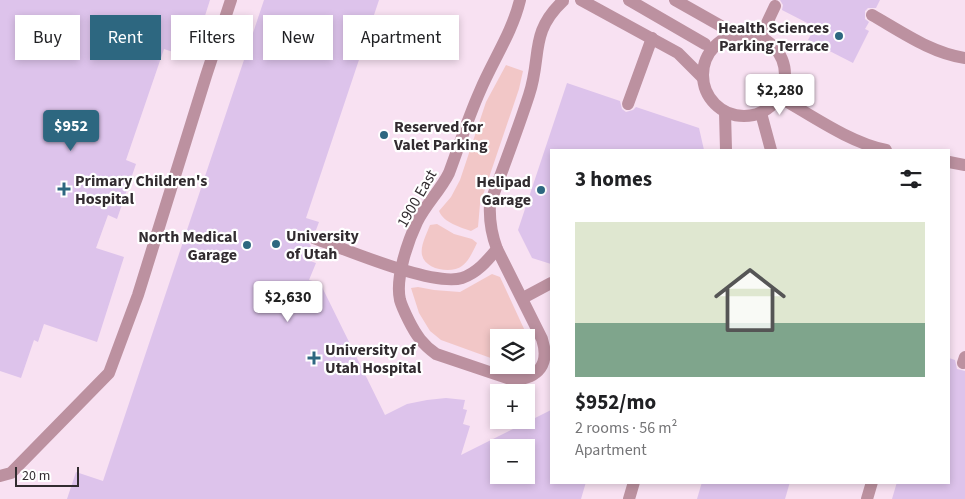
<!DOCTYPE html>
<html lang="en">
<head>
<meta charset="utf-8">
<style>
  :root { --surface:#fff; --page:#f6f6f6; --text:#202124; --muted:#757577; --line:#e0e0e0; --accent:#2d6780 }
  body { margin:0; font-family:"Source Sans 3",sans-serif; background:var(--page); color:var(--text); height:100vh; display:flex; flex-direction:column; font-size:19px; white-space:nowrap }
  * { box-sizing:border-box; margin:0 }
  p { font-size:16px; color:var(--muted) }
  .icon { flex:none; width:28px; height:28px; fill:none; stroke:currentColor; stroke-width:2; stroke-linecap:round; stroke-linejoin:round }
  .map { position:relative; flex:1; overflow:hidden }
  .drawer { position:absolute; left:550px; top:149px; width:400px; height:335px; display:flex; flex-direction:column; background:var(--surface); border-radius:0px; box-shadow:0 2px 8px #0003 }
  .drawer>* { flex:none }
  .hud { position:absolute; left:15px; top:15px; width:460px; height:45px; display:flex; gap:10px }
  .tools { position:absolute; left:490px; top:329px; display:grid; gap:10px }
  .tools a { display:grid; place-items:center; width:45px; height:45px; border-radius:0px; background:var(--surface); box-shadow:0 2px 8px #0003; font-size:25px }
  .scale { position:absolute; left:15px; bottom:12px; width:64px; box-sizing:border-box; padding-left:5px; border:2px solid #322c30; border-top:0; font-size:14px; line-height:18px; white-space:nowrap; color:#322c30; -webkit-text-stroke:4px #fff; paint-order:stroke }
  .price { position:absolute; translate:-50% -42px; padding:0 11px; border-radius:5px; background:#fff; color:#222; font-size:16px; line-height:32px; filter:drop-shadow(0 1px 2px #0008) }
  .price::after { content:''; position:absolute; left:50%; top:30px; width:15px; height:11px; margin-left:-8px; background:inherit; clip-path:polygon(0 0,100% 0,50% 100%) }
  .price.current { background:var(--accent); color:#fff }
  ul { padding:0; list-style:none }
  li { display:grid; align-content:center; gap:10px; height:265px; padding:0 25px }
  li+li { border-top:1px solid var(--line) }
  li span { display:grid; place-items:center; height:155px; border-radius:0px; color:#555 }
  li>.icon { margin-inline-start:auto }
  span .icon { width:90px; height:90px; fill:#fffc; stroke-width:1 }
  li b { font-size:21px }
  h2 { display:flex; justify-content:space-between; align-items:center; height:60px; padding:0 25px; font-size:21px }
  .tag { padding:0 18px; border-radius:0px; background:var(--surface); box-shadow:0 2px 8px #0003; font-size:18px; line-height:45px }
  .tag.current { background:var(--accent); color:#fff }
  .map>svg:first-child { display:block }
  .built { fill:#f8e1f2; fill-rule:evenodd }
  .green { fill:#f2c7c7 }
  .building { fill:#ddc3eb; fill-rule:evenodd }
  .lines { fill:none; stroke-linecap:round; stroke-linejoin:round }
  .minor { stroke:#bc91a0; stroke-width:12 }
  .poi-dot { fill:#2d6780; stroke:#fff; stroke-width:2 }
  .labels { text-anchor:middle; stroke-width:4.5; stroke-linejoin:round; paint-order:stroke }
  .poi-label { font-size:16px; font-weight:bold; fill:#322c30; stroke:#fff; text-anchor:start }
  .street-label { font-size:16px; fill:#322c30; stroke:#fff }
</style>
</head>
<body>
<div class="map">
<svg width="965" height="499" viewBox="0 0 965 499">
  <rect width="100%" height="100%" fill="#ffeefa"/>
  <!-- built -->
  <path class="built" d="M0,0h965v499h-965zM551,150h398v332h-398zM499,338h27v27h-27zM499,392h27v28h-27zM499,448h27v27h-27z"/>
  <!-- green -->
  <g class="green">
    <path d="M506,65l17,6 -4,18 -39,115 -2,23 -7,4c-11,-4 -27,-8 -32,-20l12,-14 9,-17 26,-78z"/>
    <path d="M437,224l17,10 18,5 5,4c-4,8 -8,18 -15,23 -10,8 -37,4 -40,-11 -2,-9 5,-22 8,-30z"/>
    <polygon points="492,274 500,277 531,344 533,352 532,360 526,363 526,338 499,338 499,361 441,340 430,331 419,313 411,288 418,287 434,290 460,292"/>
  </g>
  <!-- building -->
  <g class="building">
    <polygon points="0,0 210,0 196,44 179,37 173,52 164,49 126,160 136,164 117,219 108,215 96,248 124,257 97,342 44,324 38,342 34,340 21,378 0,371"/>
    <path d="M264,0h115l-73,218 13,4 -3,8 -8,2 -2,7 5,7 -4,14 9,3 -7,17 11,3 65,132 22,-11 20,-4 19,-2 19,2 -2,9 4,1 -4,14 7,2 -9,29 90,-45v72h35l-5,17h-514l9,-27 27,9zM499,448h27v27h-27z"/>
    <polygon points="780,0 880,0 876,8 868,8 865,11 865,19 869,22 865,29 869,31 853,63 808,40 815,27 782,10 783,5"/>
    <polygon points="567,83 620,101 622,109 626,112 633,110 636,107 699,128 704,150 551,150 551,264 532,258 518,230"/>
    <polygon points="949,358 955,360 957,369 965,371 965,499 892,499 897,482 949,482"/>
    <polygon points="702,482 790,482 785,499 697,499"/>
  </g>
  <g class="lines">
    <!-- minor -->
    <g class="minor">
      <path d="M520,0c-8,33 -27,60 -40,91 -12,27 -21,55 -31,82 -9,18 -23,31 -32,49 -9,19 -22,56 -17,78 2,7 6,15 9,21 7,14 14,24 27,33l77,26c26,-2 37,-16 29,-41l-45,-90c-6,-16 -8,-28 -7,-45 13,-36 27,-72 39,-109 13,-39 0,-62 34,-94"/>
      <polyline points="581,0 678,53 703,78"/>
      <polyline points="629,0 705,44"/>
      <polyline points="675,0 721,26 741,34"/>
      <path d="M872,15c30,17 59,38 93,43"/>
      <circle cx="744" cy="75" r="41"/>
      <polyline points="760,38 775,6"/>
      <path d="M779,97c32,18 71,46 107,53"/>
      <polyline points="628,104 652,38"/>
      <polyline points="725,112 726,150"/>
      <polyline points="761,113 771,150"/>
      <polyline points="949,162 965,165"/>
      <path d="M314,238c31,11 119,49 148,40 15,-5 25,-17 35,-29"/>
      <polyline points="523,298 551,283"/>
      <polyline points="963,363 965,357"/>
      <polyline points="0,476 11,473 109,373 138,295 206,76 231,0"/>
      <polyline points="629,499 634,482"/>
      <polyline points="867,499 872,482"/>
    </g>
  </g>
  <!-- markers -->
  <g class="poi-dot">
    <circle cx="839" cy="36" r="5"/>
    <circle cx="384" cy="135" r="5"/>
    <path d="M61.5 181.5h5v5h5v5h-5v5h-5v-5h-5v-5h5z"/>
    <circle cx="541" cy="190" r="5"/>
    <circle cx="276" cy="244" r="5"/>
    <circle cx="247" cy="245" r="5"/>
    <path d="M311.5 350.5h5v5h5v5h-5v5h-5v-5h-5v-5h5z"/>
  </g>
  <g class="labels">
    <!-- poi labels -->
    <g class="poi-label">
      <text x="829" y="33" text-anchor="end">Health Sciences<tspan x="829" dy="18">Parking Terrace</tspan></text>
      <text x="394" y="132">Reserved for<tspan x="394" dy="18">Valet Parking</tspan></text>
      <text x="75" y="186">Primary Children's<tspan x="75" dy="18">Hospital</tspan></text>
      <text x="531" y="187" text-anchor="end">Helipad<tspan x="531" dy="18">Garage</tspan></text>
      <text x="286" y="241">University<tspan x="286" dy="18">of Utah</tspan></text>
      <text x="237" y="242" text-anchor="end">North Medical<tspan x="237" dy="18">Garage</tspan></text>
      <text x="325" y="355">University of<tspan x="325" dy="18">Utah Hospital</tspan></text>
    </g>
    <!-- street labels -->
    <g class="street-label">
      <text transform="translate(416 198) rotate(-60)" y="6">1900 East</text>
    </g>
  </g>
</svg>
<div class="tools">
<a><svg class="icon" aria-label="layers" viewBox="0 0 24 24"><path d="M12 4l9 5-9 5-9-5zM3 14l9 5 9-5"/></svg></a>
<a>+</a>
<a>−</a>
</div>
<div class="scale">20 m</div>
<b class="price" style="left:780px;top:116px">$2,280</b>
<b class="price current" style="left:71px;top:152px">$952</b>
<b class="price" style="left:288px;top:323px">$2,630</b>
<div class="hud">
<a class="tag">Buy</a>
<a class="tag current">Rent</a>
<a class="tag">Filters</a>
<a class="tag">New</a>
<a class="tag">Apartment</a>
</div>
<section class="drawer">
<h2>3 homes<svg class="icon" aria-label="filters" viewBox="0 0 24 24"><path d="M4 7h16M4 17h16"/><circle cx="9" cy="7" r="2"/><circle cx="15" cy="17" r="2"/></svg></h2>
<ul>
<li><span style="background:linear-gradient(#dfe7d0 65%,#7fa58c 0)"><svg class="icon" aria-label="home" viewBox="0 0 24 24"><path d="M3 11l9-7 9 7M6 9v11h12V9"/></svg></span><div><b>$952/mo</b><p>2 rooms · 56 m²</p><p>Apartment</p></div></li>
</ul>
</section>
</div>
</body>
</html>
